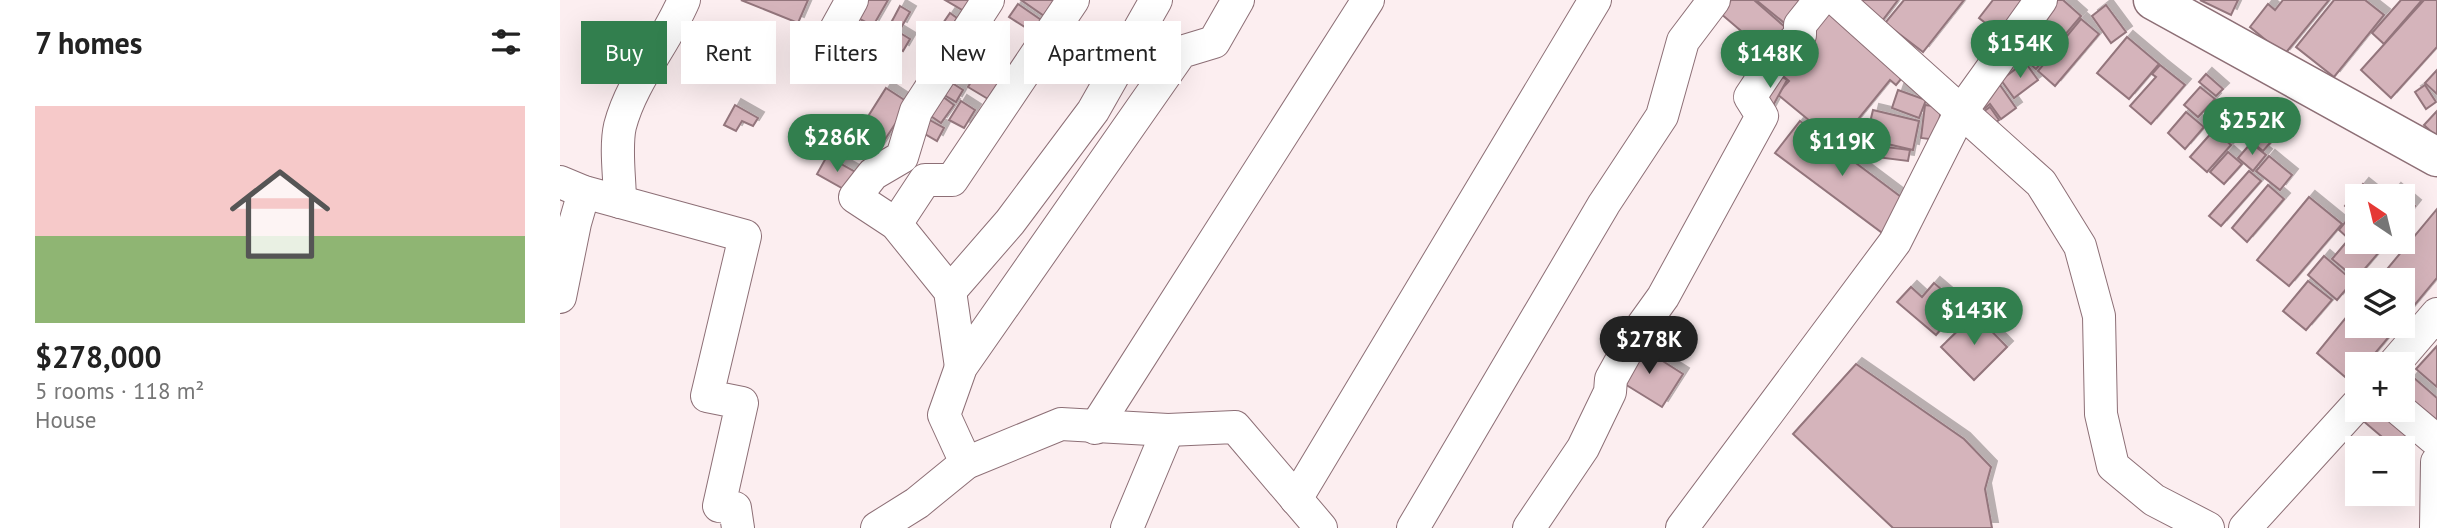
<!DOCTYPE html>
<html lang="en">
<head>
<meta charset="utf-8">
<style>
  :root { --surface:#fff; --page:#f2f2f2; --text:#222; --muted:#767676; --accent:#327f4e }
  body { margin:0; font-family:"PT Sans",sans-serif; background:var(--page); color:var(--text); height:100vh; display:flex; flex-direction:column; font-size:26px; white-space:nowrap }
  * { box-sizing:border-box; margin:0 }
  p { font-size:23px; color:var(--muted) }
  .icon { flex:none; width:38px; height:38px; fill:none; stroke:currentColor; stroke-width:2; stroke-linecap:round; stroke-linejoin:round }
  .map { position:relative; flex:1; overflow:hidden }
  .sheet { display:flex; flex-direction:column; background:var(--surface); width:560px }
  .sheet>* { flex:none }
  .guide { position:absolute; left:21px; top:21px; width:665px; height:63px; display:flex; gap:14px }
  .needle { width:46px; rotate:325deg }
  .tools { position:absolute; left:1785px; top:184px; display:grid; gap:14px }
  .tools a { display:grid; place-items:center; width:70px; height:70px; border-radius:0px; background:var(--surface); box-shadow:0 7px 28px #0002; font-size:35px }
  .price { position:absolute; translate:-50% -60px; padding:0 16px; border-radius:24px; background:var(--accent); color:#fff; font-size:23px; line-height:46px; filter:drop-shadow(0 2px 4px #0008) }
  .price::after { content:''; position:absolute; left:50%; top:42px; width:21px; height:16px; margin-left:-10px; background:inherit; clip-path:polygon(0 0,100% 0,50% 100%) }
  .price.current { background:#222; color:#fff }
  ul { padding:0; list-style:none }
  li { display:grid; align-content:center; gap:14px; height:371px; padding:0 35px }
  li span { display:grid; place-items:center; height:217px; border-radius:0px; color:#555 }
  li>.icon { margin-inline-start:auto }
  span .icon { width:126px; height:126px; fill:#fffc; stroke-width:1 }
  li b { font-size:30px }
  h2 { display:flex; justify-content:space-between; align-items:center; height:84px; padding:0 35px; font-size:30px }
  .tag { padding:0 24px; border-radius:0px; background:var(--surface); box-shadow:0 7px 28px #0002; font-size:24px; line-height:63px }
  .tag.current { background:var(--accent); color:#fff }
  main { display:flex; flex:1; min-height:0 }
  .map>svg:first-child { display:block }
  .building { fill:#d5b4bb; stroke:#93757c; stroke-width:2; filter:url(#shadow) }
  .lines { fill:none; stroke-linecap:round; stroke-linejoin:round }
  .street-casing { stroke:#8d6f76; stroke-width:34 }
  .primary-casing { stroke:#8d6f76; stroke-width:41 }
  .street { stroke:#fff; stroke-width:32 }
  .primary { stroke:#fff; stroke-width:38 }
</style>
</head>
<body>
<main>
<section class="sheet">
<h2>7 homes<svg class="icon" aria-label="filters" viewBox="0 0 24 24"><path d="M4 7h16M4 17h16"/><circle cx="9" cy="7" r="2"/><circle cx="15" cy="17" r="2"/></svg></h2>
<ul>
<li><span style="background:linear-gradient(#f6c9c9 60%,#8fb573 0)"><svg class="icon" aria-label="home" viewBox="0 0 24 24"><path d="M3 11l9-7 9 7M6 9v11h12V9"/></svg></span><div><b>$278,000</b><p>5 rooms · 118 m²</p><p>House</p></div></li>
</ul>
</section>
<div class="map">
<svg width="1877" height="528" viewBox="0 0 1877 528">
  <defs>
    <filter id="shadow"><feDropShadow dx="6" dy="-6" stdDeviation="0" flood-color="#0004"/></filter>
  </defs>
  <rect width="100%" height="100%" fill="#fceef0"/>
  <!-- building -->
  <g class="building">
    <polygon points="181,0 248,0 238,23"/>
    <polygon points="303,0 328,0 313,26 294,16"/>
    <polygon points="385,0 418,0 404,11"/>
    <polygon points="461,0 496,0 487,18"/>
    <polygon points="1171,0 1194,0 1233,34 1225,43 1213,33 1200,47 1160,13"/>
    <polygon points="1196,0 1258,0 1233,30"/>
    <polygon points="1285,0 1338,0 1319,25"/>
    <polygon points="1344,0 1404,0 1363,52 1325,23"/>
    <polygon points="1433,0 1476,0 1446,39 1419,18"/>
    <polygon points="1489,0 1503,0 1521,16 1476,69 1450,47"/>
    <polygon points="1640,0 1678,0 1671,15"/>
    <polygon points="1723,0 1769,0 1724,55 1690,27 1708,4 1715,10"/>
    <polygon points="1774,0 1805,0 1824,15 1774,77 1736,47"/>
    <polygon points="1841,0 1862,0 1824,44 1812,33"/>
    <polygon points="1864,0 1877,0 1877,47 1831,98 1801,70"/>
    <polygon points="1263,2 1348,71 1336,85 1330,80 1278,144 1217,94 1229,81 1216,70"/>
    <polygon points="458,4 487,24 479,36 449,17"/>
    <polygon points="1546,5 1566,32 1551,43 1532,16"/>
    <polygon points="340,6 350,12 341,28 331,23"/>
    <polygon points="390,13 397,18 385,37 377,32"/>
    <polygon points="1521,19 1539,34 1495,86 1478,71"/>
    <polygon points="327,25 350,39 343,51 320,36"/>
    <polygon points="1567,37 1599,64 1569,99 1537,73"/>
    <polygon points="493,39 531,66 524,76 492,54"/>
    <polygon points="1465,62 1478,80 1454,98 1441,80"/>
    <polygon points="1600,65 1625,85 1591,124 1570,106 1596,77 1592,74"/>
    <polygon points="420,67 441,80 428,99 408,87"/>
    <polygon points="1212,70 1227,80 1210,111 1192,99"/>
    <polygon points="1877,70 1877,94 1865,83"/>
    <polygon points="1646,74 1663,89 1656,96 1639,82"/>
    <polygon points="389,81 403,90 396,102 381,93"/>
    <polygon points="1440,85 1456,108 1441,119 1430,104 1425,108 1419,100"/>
    <polygon points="1865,85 1876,102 1866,109 1855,92"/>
    <polygon points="1640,87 1655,99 1638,117 1624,105"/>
    <polygon points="326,88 349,103 312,159 290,145"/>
    <polygon points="1338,90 1366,100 1359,118 1332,108"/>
    <polygon points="378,93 394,105 381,123 365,112"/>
    <polygon points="401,101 415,110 404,128 389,120"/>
    <polygon points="175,105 198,118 193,126 182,121 176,131 164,125"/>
    <polygon points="1365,105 1381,107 1377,140 1361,138"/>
    <polygon points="1430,107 1439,120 1425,130 1416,117"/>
    <polygon points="1313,110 1359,121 1353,150 1306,139"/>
    <polygon points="1877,111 1877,137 1864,125"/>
    <polygon points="1626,112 1644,127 1625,149 1608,133"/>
    <polygon points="366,118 384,128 377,141 358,130"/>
    <polygon points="1240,121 1349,203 1325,235 1215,153"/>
    <polygon points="1700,121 1717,135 1703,151 1686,137"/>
    <polygon points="1654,130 1671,145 1647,172 1630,157"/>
    <polygon points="1691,143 1706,155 1693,171 1678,158"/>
    <polygon points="1318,146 1350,150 1348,161 1316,157"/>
    <polygon points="1668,152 1682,164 1664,184 1650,172"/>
    <polygon points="267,156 297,173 287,191 257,174"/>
    <polygon points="1709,156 1732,175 1720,190 1696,171"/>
    <polygon points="1689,171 1701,181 1661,226 1649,216"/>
    <polygon points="1803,184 1818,196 1797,196 1797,217 1785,206"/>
    <polygon points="1708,185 1724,199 1687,242 1672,228"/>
    <polygon points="1835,189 1855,206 1843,221 1843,196 1829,196"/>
    <polygon points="1749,197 1782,224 1729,286 1697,260"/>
    <polygon points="1877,209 1877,278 1843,319 1843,280 1818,280"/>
    <polygon points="1791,215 1797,221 1797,242 1826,244 1796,279 1772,259 1789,239 1779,230"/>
    <polygon points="1764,256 1793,281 1777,300 1748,275"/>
    <polygon points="1748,281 1772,300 1746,330 1723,311"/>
    <polygon points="1374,283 1401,306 1376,335 1337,302 1351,287 1362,297"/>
    <polygon points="1797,304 1797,326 1838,326 1806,364 1797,364 1797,374 1791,382 1757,353"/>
    <polygon points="1415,314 1447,347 1414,380 1381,347"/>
    <polygon points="1076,344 1123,374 1102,407 1055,378"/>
    <polygon points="1877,346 1877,387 1856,369"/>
    <polygon points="1296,364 1404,439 1431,467 1425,489 1432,528 1333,528 1233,434"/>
    <polygon points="1853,377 1877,398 1877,439 1843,410 1843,389"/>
    <polygon points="1799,410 1836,410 1856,427 1835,448 1795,414"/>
  </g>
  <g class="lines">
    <!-- street casing -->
    <g class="street-casing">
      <g id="street">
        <polyline points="1277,0 1481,183 1520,246 1539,316 1541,414 1553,466 1594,500 1648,528"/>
        <polyline points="276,29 292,0"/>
        <polyline points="0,182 24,192 185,236 147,396 182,403 159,506 175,508 178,528"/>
        <path d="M60,202c0,-23 -5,-54 0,-76 12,-46 46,-83 64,-126"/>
        <polyline points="336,224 365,180 392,180 513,0"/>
        <polyline points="390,291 450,222 533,111 596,0"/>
        <polyline points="0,297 15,223 24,192"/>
        <polyline points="1834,364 1877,314"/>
        <polyline points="401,367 390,291 336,224 295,197 313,174 342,157 356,111 428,0"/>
        <polyline points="1840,410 1877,441"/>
        <polyline points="535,428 808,0"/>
        <polyline points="406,463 384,415 401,367 621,52 654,42 678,0"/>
        <polyline points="736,499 1035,0"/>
        <polyline points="317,528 357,503 406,463 501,424 608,430 675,427 761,528"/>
        <polyline points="567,528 608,430"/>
        <polyline points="853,528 1044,204 1102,116 1123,41 1154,0"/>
        <polyline points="969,528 1023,448 1050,392 1051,379 1075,336 1103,297 1202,116 1190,97 1212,64 1240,35 1240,25 1260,0"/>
        <polyline points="1122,528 1335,242 1400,113 1481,0"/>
        <polyline points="1685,528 1797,405"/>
        <polyline points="1876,528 1877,462"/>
      </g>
    </g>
    <!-- primary casing -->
    <g class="primary-casing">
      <polyline id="primary" points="1593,0 1877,157"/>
    </g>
    <!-- street -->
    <use href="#street" class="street"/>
    <!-- primary -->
    <use href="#primary" class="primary"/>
  </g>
</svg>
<div class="tools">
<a><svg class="needle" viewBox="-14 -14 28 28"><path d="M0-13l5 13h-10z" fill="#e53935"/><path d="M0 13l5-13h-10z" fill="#767676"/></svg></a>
<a><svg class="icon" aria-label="layers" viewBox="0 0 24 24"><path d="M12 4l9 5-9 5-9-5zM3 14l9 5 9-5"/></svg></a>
<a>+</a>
<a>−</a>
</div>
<b class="price" style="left:1460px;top:80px">$154K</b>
<b class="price" style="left:1210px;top:90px">$148K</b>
<b class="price" style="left:1692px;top:157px">$252K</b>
<b class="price" style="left:277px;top:174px">$286K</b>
<b class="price" style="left:1282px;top:178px">$119K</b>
<b class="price" style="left:1414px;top:347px">$143K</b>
<b class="price current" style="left:1089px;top:376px">$278K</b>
<div class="guide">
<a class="tag current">Buy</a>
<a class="tag">Rent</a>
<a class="tag">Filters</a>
<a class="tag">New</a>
<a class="tag">Apartment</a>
</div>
</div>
</main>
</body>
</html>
